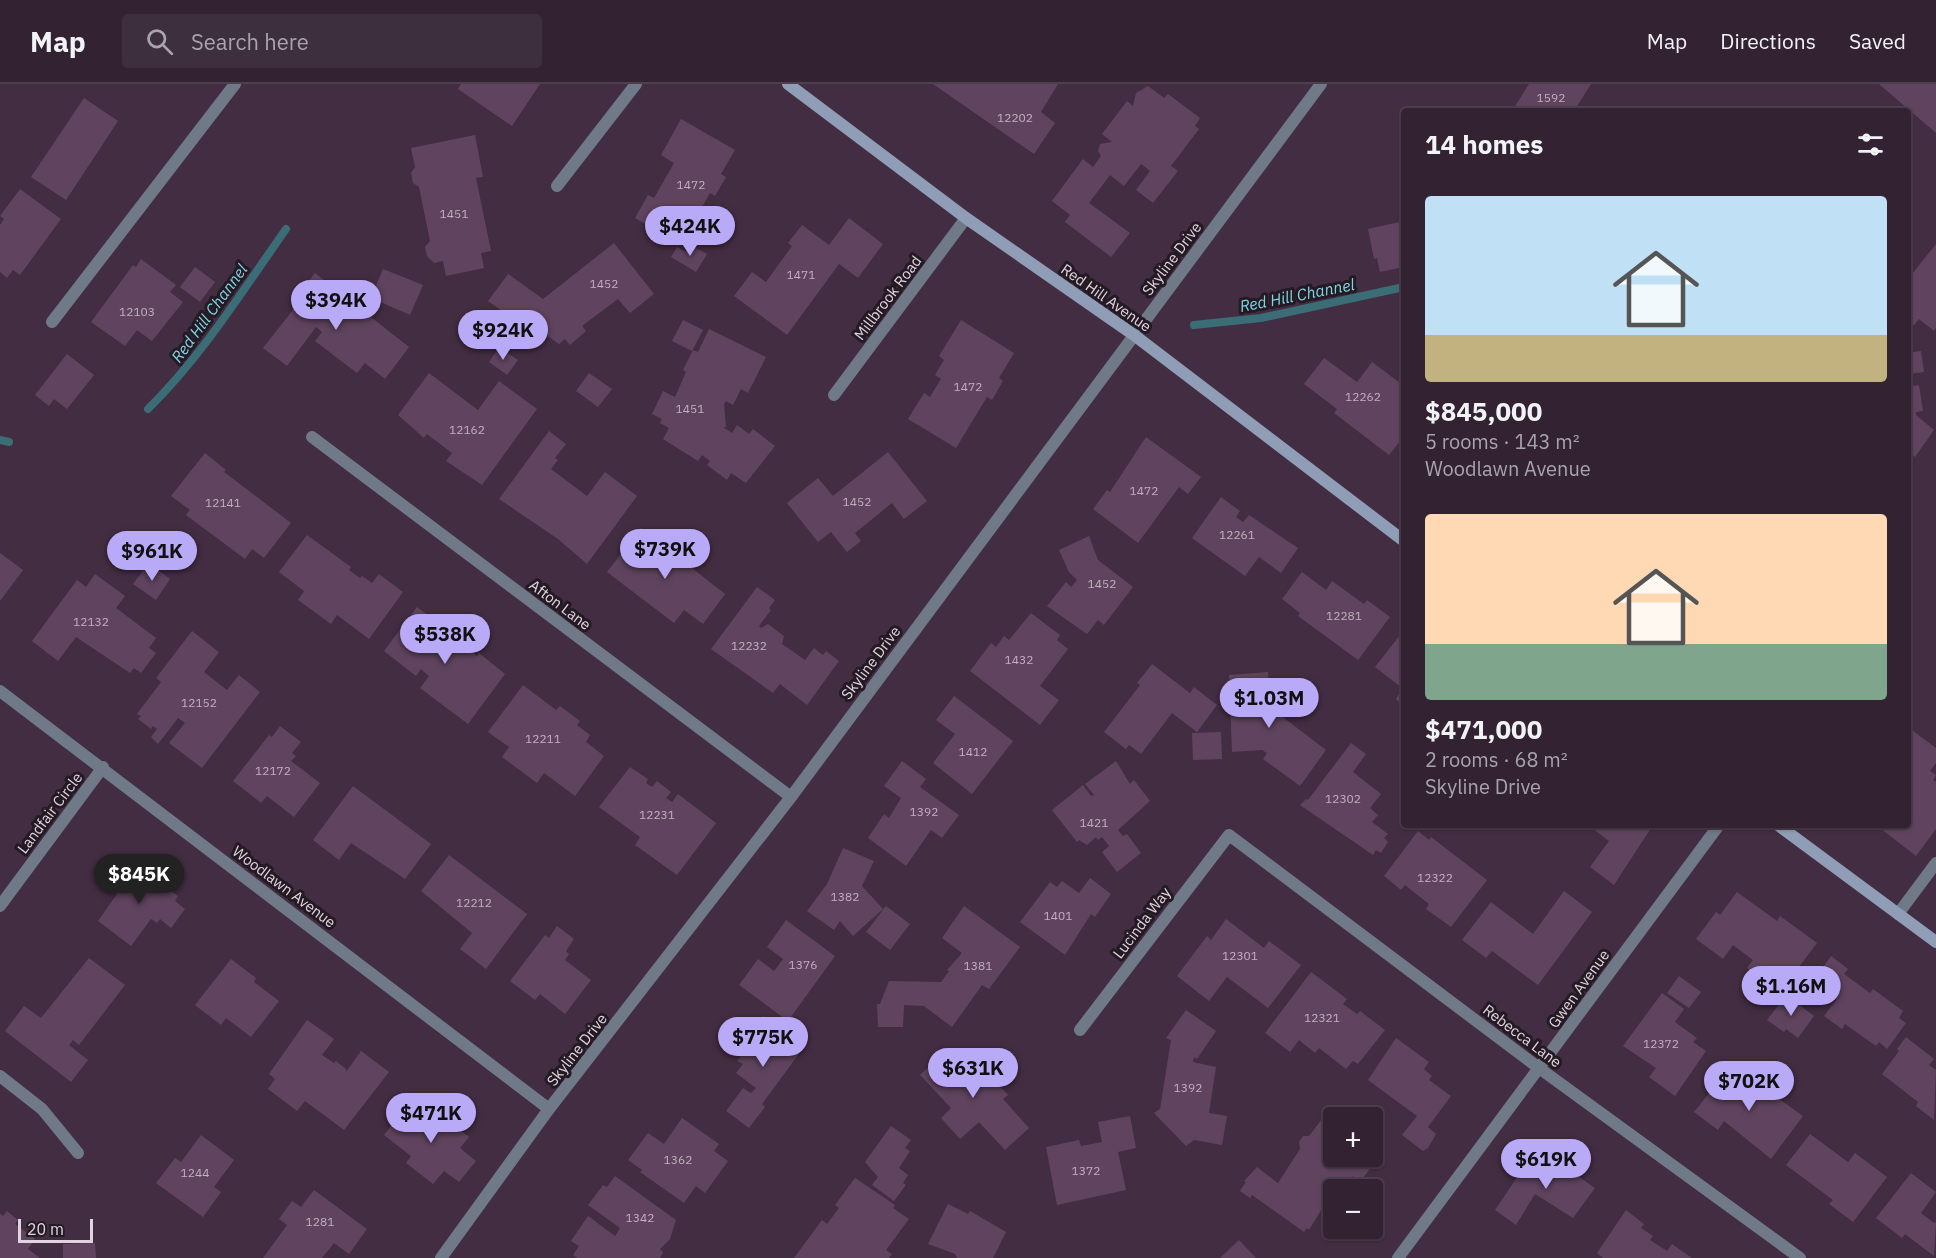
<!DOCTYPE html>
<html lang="en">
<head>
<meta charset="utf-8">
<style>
  :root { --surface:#322232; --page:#3d2f3e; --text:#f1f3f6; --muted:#a8a4ac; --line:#4d3f4d; --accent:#b9aaf7 }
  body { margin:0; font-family:"IBM Plex Sans",sans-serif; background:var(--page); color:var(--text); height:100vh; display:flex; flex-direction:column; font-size:22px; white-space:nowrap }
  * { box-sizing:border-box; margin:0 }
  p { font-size:20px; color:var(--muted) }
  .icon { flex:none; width:33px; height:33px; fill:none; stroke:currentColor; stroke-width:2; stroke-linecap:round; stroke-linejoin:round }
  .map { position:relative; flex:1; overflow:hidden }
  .sheet { position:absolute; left:1401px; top:24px; width:510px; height:720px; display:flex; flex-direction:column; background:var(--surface); border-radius:6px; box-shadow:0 2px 4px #0004,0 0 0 2px var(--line) }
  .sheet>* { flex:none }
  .fabs { position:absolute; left:1323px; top:1023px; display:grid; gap:12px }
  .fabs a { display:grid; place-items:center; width:60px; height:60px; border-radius:6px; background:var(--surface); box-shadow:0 2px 4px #0004,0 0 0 2px var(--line); font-size:30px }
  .scale { position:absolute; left:18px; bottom:15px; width:75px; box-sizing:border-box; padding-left:6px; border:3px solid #e2d3e1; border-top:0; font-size:16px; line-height:21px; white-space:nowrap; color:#e2d3e1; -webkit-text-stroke:4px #241a23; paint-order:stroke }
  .price { position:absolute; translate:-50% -51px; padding:0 14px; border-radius:21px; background:var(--accent); color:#111; font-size:20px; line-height:39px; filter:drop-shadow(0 2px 3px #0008) }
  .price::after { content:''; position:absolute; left:50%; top:36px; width:18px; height:14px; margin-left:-9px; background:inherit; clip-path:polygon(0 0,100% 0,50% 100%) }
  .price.on { background:#222; color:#fff }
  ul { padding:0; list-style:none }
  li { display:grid; align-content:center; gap:12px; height:318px; padding:0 24px }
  li span { display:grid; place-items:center; height:186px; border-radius:6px; color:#555 }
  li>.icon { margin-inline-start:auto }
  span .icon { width:108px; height:108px; fill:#fffc; stroke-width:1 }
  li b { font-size:26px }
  h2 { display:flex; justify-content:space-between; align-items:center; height:72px; padding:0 24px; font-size:26px }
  header { display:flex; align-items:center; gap:36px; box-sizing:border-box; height:84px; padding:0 30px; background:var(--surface); border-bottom:2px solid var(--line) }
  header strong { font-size:28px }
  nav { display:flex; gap:33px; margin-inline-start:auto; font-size:21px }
  .search { width:420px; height:54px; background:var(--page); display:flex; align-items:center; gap:15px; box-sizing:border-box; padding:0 21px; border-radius:6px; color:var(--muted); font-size:22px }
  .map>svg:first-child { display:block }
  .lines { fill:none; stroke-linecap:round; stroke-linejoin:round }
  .stream { stroke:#3b6d77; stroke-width:8 }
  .building { fill:#60445f }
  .service { stroke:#6f7988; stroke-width:12 }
  .minor { stroke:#6f7988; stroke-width:12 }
  .tertiary { stroke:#6f7988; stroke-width:12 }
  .secondary { stroke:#8f9eb6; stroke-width:12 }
  .labels { text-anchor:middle; stroke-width:6; stroke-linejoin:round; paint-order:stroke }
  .number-label { font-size:12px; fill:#c2afc0 }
  .street-label { font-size:15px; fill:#e2d3e1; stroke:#241a23 }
  .water-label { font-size:16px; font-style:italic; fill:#7fd5e5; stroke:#241a23 }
</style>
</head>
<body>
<header>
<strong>Map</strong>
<div class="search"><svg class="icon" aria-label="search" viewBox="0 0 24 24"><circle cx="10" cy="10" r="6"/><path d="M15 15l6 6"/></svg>Search here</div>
<nav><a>Map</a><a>Directions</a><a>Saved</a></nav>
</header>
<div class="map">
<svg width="1936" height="1174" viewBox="0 0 1936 1174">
  <rect width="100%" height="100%" fill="#432d42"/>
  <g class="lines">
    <!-- stream -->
    <g class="stream">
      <polyline points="1194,241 1261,234 1404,203"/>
      <path d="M148,325c54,-53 95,-119 138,-180"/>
      <polyline points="0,356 9,358"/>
    </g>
  </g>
  <!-- building -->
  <g class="building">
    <polygon points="461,0 540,0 512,42 458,5"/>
    <polygon points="933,0 1058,0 1041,28 1055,39 1034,70"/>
    <polygon points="1529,0 1591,0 1574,27 1512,27"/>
    <polygon points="1879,0 1936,0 1936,49"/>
    <polygon points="1148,2 1164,14 1168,10 1200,34 1195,42 1199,45 1171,82 1178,87 1153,119 1136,106 1150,87 1141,80 1124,102 1110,91 1089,119 1130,149 1111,173 1065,138 1070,131 1052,117 1083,75 1093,83 1101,72 1098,67 1100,60 1112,58 1102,50 1127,17 1133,22 1136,9"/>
    <polygon points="84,14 118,37 66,116 31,93"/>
    <polygon points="681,35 735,66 721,90 726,93 715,112 710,109 681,161 635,134 648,111 654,114 674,79 661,71"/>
    <polygon points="475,51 483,93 476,94 491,167 481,169 484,184 446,192 443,177 434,179 427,172 425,163 430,157 419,103 413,99 411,89 415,83 411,64"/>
    <polygon points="20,105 61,135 20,191 13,186 7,194 0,188 0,141 4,135 0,132"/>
    <polygon points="849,134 883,160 858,194 839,180 787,251 734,212 752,188 766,198 792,162 788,159 802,141 829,161"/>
    <polygon points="1404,137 1404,183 1380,188 1377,174 1374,175 1368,145"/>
    <polygon points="614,159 654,210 630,229 618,215 582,242 586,247 570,261 565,255 559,260 539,246 536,251 488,217 508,190 543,215"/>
    <polygon points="1936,160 1936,244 1934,247 1919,235 1914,241 1908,240 1908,195"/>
    <polygon points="690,161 707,170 696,188 671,173 677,163 686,168"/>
    <polygon points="141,175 176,201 170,208 183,218 152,257 137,246 125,262 91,238 133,181 136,183"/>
    <polygon points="195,183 215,198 200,218 180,203"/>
    <polygon points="383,185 423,201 410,231 371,214"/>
    <polygon points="315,189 409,263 385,295 365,279 357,289 315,257 322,248 316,243 287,282 263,264 296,222 292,219"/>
    <polygon points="683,236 703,246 692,267 672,257"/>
    <polygon points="961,236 1014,269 999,294 1003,297 992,316 987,313 956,364 908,335 924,309 930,313 941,295 935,291 944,276 939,272"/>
    <polygon points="709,245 766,273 748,309 741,305 733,321 726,317 724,320 726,343 723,343 732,349 737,341 749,350 753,345 775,362 746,399 731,389 727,396 707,381 710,377 702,371 698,377 663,355 669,344 660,339 662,335 652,330 663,307 675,313 686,288 683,286 693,266 698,268"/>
    <polygon points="499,263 518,276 507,291 489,278"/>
    <polygon points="1921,267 1924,288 1910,290 1912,302 1919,301 1923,327 1916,328 1916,331 1934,346 1915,373 1908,367 1908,269"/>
    <polygon points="67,270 94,291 67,325 54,315 49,322 35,311"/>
    <polygon points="1324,274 1357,298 1372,278 1404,302 1404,352 1389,371 1334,329 1337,325 1304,300"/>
    <polygon points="429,289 478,326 499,297 537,325 482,401 446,377 452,369 427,350 424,354 398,331"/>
    <polygon points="589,289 612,305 598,323 576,307"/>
    <polygon points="549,347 566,360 555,374 558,376 551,385 587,412 605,388 637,412 587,480 558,455 499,415"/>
    <polygon points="1146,353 1201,393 1188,410 1179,403 1138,459 1093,425 1107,406 1110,408"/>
    <polygon points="888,368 927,417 904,435 892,419 855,449 861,457 847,468 831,448 818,458 787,419 818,394 833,412"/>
    <polygon points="205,369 226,386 224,388 291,439 264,474 252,465 245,475 186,431 190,426 171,412"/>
    <polygon points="1221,413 1240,427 1236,433 1243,438 1249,431 1298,464 1281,489 1259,473 1245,492 1192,454"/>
    <polygon points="641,444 725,510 703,540 684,526 674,539 607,488"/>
    <polygon points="307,451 351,483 349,486 360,494 362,492 372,499 379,490 403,508 369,555 337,531 331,540 298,516 304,507 279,488"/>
    <polygon points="1089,452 1098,476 1133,503 1104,541 1098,536 1087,550 1047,522 1066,498 1071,503 1077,496 1069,488 1059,466"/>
    <polygon points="0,469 23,486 0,517"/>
    <polygon points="149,479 170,495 156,516 133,500"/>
    <polygon points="1302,488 1326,506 1332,497 1364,520 1367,516 1390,533 1358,576 1298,532 1300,529 1282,515"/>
    <polygon points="95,490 125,512 116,524 156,554 149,564 156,569 141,589 134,584 130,589 76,553 58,577 32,557 77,496 86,503"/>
    <polygon points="757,503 775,516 769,524 771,526 759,542 761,544 768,540 784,552 782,560 805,576 814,564 823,571 826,567 839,577 807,621 780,600 773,609 711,565"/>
    <polygon points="417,523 463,557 461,560 477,572 479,569 505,590 468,640 420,604 429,592 421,585 416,592 384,567"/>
    <polygon points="1031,529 1060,551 1057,556 1068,565 1040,602 1059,616 1040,641 970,587 991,559 996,563 1004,552 1009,556"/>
    <polygon points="1404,546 1404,623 1396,615 1402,604 1375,583"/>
    <polygon points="192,547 219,568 204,588 227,606 239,591 260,608 202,684 169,659 185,639 178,634 158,660 151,653 157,645 153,642 151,645 138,635 141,632 137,630 161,598 156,594"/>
    <polygon points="1152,580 1190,609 1194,603 1217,621 1197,648 1172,629 1141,670 1129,661 1126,665 1104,648 1140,601 1137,599"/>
    <polygon points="1268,588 1271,624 1326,666 1300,702 1263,675 1267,669 1262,666 1232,668 1229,591"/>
    <polygon points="523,601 556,626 560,622 580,637 577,641 590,651 586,658 604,672 575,712 544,689 537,699 502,673 509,663 488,648"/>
    <polygon points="954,612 1013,657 972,710 933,679 955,650 936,636"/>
    <polygon points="280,642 301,658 292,669 296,672 291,677 320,699 294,733 267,712 261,719 233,697 269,651 272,653"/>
    <polygon points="1909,644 1936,664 1936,679 1930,687 1936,691 1933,696 1936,698 1936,745 1916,772 1876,741 1908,741"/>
    <polygon points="1221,648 1222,675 1193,676 1192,649"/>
    <polygon points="1351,659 1366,670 1353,688 1381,710 1370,724 1378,731 1372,738 1388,750 1384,754 1388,758 1381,769 1376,766 1373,771 1300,721 1306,715 1308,716"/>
    <polygon points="902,677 926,695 920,703 959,731 942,754 931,746 906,782 868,754 884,730 889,734 901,714 884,702"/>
    <polygon points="1116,677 1130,700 1134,696 1150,717 1118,746 1123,752 1127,750 1141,769 1117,788 1102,768 1109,762 1102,753 1098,756 1096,753 1087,761 1079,756 1077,758 1052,726 1083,701 1091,712 1094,711 1085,700"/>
    <polygon points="630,683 648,695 646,699 652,703 657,697 671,708 666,714 672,718 678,710 716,739 677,791 635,761 640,753 599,723"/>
    <polygon points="353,702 431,760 405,795 351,759 339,776 313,756"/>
    <polygon points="1588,741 1653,741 1614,801 1590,783 1609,757"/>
    <polygon points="1418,747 1429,756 1431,753 1487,796 1451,843 1426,825 1429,820 1405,801 1401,806 1384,792"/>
    <polygon points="843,764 874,777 862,802 883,825 853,852 840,837 834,846 807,827 827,800"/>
    <polygon points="449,771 527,830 486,885 460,865 472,849 421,807"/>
    <polygon points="131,778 178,812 175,817 185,825 171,844 160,835 157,839 151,835 131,862 98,837 117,810 111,805"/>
    <polygon points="1090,794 1111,810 1095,833 1091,830 1065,871 1020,838 1050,798 1057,803 1062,797 1079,809"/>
    <polygon points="1564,807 1592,828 1538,901 1492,867 1486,874 1462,856 1491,818 1533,850"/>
    <polygon points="1737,808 1777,837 1780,832 1817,859 1780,908 1747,884 1753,876 1733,861 1723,875 1696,855 1716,828 1720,831"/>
    <polygon points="886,822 910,840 890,866 866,848"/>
    <polygon points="964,822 1020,863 989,905 982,901 952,943 924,922 904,921 903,943 878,943 877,920 880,920 889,897 941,898 949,887 947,886 962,869 942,854"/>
    <polygon points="1226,835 1264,864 1269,857 1301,881 1268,924 1227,893 1209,917 1177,892 1207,852 1211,856"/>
    <polygon points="786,836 835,872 788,937 739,901 758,875 774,887 783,875 767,863"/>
    <polygon points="557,842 574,855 566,867 569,870 565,876 591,896 565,930 540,910 535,916 510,897 545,851 549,854"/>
    <polygon points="1831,872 1848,885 1844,890 1870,909 1873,905 1903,927 1899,934 1906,939 1887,965 1879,958 1876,962 1845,940 1842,945 1824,932 1837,915 1813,897"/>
    <polygon points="89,874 125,901 79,961 73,956 69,961 88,976 71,998 5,947 24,922 41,934"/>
    <polygon points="231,875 256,894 254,898 279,917 251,953 226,934 221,941 195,921"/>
    <polygon points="1311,888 1347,915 1343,920 1357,930 1360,927 1385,946 1358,980 1353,977 1346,985 1319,964 1315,969 1299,956 1290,968 1265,949"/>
    <polygon points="1679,892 1701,908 1689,924 1667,909"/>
    <polygon points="1662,909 1684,925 1675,938 1697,954 1693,958 1706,967 1675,1012 1649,993 1656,984 1623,962"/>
    <polygon points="1786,911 1814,932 1798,954 1786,945 1784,948 1767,936"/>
    <polygon points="1186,926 1216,947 1197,975 1194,973 1193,978 1216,983 1209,1029 1227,1032 1222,1061 1194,1056 1186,1062 1154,1029 1160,1025 1171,956 1166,954"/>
    <polygon points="763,932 804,963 762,1020 765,1023 749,1044 726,1027 743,1004 751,1009 756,1004 736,989 743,980 737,977 746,965 741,961"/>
    <polygon points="307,936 334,955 322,971 334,979 336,977 346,985 346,988 361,967 389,988 344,1046 305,1017 297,1027 268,1005 275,995 269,990"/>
    <polygon points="1906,953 1934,975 1929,981 1936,986 1934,1036 1916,1022 1918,1018 1882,990 1899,967 1897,965"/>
    <polygon points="1396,954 1429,978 1424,985 1432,992 1429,996 1451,1012 1428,1043 1436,1050 1428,1064 1423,1067 1402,1051 1417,1032 1368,996"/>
    <polygon points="947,965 957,976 967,967 1008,1011 1003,1015 1029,1044 1005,1066 979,1038 960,1055 941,1034 951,1024 920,991"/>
    <polygon points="1732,981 1803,1032 1771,1075 1724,1037 1718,1046 1694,1028"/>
    <polygon points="410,1017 438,1038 442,1032 469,1053 460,1064 476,1077 459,1098 444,1087 433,1100 406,1079 411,1072 384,1051"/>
    <polygon points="1130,1032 1136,1064 1118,1068 1126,1106 1057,1121 1046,1063 1079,1056 1081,1062 1102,1058 1098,1038"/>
    <polygon points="682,1034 719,1060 714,1067 728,1077 705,1109 696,1102 684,1119 640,1088 642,1086 628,1076 648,1049 664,1060"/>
    <polygon points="1322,1035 1334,1043 1334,1072 1374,1072 1377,1075 1360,1098 1352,1092 1343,1104 1338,1101 1334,1106 1334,1119 1328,1115 1309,1146 1307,1144 1304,1148 1252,1111 1250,1114 1240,1107 1246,1098 1244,1097 1257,1083 1278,1099 1300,1065 1299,1058 1303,1052 1309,1052"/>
    <polygon points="891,1042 911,1056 905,1064 910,1067 899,1084 908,1091 903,1099 906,1101 894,1117 872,1101 878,1093 865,1078"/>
    <polygon points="1810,1050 1848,1078 1855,1069 1887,1093 1853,1138 1829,1120 1833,1116 1786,1081"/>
    <polygon points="201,1051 234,1076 214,1103 221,1108 203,1133 156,1099 175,1074 181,1078"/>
    <polygon points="1542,1067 1595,1104 1573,1134 1535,1110 1516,1141 1495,1126 1518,1092 1522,1095"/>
    <polygon points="1911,1089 1936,1108 1921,1129 1934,1139 1936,1138 1934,1172 1905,1150 1902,1154 1876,1134"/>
    <polygon points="615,1092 676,1136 670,1155 660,1165 663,1168 660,1174 577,1174 573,1171 579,1162 571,1157 588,1132 615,1152 620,1144 588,1121 603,1101 607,1103"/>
    <polygon points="855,1094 895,1121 893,1124 909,1135 886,1166 892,1170 889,1174 794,1174 822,1136 827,1140 839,1124 835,1121"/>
    <polygon points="314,1106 367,1145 349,1170 334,1159 322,1174 263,1174 287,1141 279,1135 292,1117 301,1123"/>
    <polygon points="948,1120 968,1130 970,1127 1006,1148 993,1174 957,1174 955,1170 928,1160"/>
    <polygon points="1626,1126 1644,1140 1641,1144 1653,1152 1650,1156 1667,1167 1672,1160 1692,1174 1603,1174 1597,1169"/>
    <polygon points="7,1127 18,1136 15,1140 35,1155 28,1165 40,1174 0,1174 0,1130 3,1132"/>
    <polygon points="1239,1156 1256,1174 1220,1174"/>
    <polygon points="95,1159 96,1174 63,1174 63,1160"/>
  </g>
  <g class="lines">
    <!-- service -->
    <polyline class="service" points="52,238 235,0"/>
    <!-- minor -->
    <g class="minor">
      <polyline points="557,102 636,0"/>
      <polyline points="834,311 966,134"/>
      <polyline points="312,353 791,713"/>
      <polyline points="0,607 549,1025"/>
      <polyline points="0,822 103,683"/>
      <polyline points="1898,830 1936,779"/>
      <polyline points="1080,946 1229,751 1539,984 1800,1174"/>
      <polyline points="0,992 42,1025 78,1069"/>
      <polyline points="1398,1174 1719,741"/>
    </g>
    <!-- tertiary -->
    <polyline class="tertiary" points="441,1174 549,1025 791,713 1321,0"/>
    <!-- secondary -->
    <g class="secondary">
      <polyline points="788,0 966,134 1134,251 1404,457"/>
      <polyline points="1778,741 1936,858"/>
    </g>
  </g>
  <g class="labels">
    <!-- number labels -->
    <g class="number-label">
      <text x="1551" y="18">1592</text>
      <text x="1015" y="38">12202</text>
      <text x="691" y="105">1472</text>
      <text x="454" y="134">1451</text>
      <text x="801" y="195">1471</text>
      <text x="604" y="204">1452</text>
      <text x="137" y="232">12103</text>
      <text x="968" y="307">1472</text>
      <text x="1363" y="317">12262</text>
      <text x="690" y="329">1451</text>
      <text x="467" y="350">12162</text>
      <text x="1144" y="411">1472</text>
      <text x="857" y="422">1452</text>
      <text x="223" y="423">12141</text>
      <text x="1237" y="455">12261</text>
      <text x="1102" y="504">1452</text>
      <text x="1344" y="536">12281</text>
      <text x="91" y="542">12132</text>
      <text x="749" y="566">12232</text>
      <text x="1019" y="580">1432</text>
      <text x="199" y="623">12152</text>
      <text x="543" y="659">12211</text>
      <text x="973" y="672">1412</text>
      <text x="273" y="691">12172</text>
      <text x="1343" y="719">12302</text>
      <text x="924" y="732">1392</text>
      <text x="657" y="735">12231</text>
      <text x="1094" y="743">1421</text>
      <text x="1435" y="798">12322</text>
      <text x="845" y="817">1382</text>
      <text x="474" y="823">12212</text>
      <text x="1058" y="836">1401</text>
      <text x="1240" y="876">12301</text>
      <text x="803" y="885">1376</text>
      <text x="978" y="886">1381</text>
      <text x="1322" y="938">12321</text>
      <text x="1661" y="964">12372</text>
      <text x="1188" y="1008">1392</text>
      <text x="678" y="1080">1362</text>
      <text x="1086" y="1091">1372</text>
      <text x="195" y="1093">1244</text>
      <text x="640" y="1138">1342</text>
      <text x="320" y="1142">1281</text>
    </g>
    <!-- street labels -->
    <g class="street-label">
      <text transform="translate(1172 175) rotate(-53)" y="5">Skyline Drive</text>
      <text transform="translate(888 214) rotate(-53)" y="5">Millbrook Road</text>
      <text transform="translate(1106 214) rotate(35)" y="5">Red Hill Avenue</text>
      <text transform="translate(560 521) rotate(37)" y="5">Afton Lane</text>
      <text transform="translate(871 579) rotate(-53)" y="5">Skyline Drive</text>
      <text transform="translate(50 729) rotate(-53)" y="5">Landfair Circle</text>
      <text transform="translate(284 803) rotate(37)" y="5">Woodlawn Avenue</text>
      <text transform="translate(1142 839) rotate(-53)" y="5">Lucinda Way</text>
      <text transform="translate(1579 905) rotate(-54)" y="5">Gwen Avenue</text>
      <text transform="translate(1522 952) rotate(37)" y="5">Rebecca Lane</text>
      <text transform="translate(577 966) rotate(-52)" y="5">Skyline Drive</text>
    </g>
    <!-- water labels -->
    <g class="water-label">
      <text transform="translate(1297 211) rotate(-11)" y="6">Red Hill Channel</text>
      <text transform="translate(209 229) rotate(-54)" y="6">Red Hill Channel</text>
    </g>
  </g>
</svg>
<div class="fabs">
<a>+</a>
<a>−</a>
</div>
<div class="scale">20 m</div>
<b class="price" style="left:690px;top:173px">$424K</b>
<b class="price" style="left:336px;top:247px">$394K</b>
<b class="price" style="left:503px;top:277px">$924K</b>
<b class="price" style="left:665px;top:496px">$739K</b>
<b class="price" style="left:152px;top:498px">$961K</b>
<b class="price" style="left:445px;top:581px">$538K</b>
<b class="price" style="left:1269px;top:645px">$1.03M</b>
<b class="price on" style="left:139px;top:821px">$845K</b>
<b class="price" style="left:1791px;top:933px">$1.16M</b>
<b class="price" style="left:763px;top:984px">$775K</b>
<b class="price" style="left:973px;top:1015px">$631K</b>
<b class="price" style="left:1749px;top:1028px">$702K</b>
<b class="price" style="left:431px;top:1060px">$471K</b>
<b class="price" style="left:1546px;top:1106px">$619K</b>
<section class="sheet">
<h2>14 homes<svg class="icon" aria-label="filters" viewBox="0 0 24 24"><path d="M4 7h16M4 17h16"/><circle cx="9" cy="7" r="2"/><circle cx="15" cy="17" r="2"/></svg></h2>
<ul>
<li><span style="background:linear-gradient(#bfe0f5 75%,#c2b280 0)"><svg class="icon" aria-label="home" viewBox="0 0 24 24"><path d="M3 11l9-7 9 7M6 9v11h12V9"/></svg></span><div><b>$845,000</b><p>5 rooms · 143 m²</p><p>Woodlawn Avenue</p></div></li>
<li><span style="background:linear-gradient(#ffd9b3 70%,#7fa58c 0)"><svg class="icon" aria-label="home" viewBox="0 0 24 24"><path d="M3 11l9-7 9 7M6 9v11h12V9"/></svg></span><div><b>$471,000</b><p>2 rooms · 68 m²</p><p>Skyline Drive</p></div></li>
</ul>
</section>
</div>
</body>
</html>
